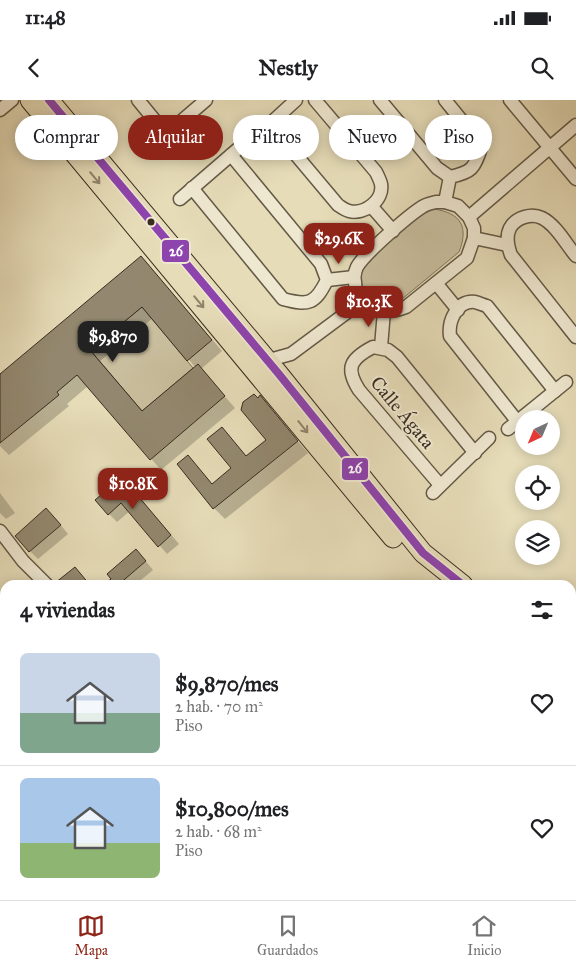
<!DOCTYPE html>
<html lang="es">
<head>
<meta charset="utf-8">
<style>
  :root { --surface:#fff; --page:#f2f2f2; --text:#202124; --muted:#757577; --line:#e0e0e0; --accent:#8f2418 }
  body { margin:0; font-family:"IM FELL Great Primer",serif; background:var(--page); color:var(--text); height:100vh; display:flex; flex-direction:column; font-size:19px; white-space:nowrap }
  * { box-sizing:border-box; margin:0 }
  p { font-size:16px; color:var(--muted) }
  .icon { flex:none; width:28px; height:28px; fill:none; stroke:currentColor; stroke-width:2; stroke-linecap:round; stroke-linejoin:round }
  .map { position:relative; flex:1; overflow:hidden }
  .panel { position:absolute; left:0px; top:480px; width:576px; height:320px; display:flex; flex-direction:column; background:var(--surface); border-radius:15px 15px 0 0; box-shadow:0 2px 12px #0003 }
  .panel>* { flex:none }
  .hud { position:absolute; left:15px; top:15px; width:546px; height:45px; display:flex; gap:10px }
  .needle { width:32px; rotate:224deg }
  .controls { position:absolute; left:515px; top:310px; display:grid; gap:10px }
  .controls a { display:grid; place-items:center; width:45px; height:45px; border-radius:50%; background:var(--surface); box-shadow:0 2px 12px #0003; font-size:25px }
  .price { position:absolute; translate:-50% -42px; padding:0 11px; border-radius:10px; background:var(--accent); color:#fff; font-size:16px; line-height:32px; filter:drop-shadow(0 1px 2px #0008) }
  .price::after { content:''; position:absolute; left:50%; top:30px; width:15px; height:11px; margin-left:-8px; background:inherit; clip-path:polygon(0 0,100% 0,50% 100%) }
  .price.current { background:#222; color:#fff }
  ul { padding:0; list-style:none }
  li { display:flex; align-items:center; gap:15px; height:125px; padding:0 20px }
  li+li { border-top:1px solid var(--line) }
  li span { display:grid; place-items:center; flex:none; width:140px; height:100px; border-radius:8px; color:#555 }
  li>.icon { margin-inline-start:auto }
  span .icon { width:60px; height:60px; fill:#fffc; stroke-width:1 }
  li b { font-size:21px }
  h2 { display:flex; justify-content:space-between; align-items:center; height:60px; padding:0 20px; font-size:21px }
  .pill { padding:0 18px; border-radius:22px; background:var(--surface); box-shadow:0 2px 12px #0003; font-size:18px; line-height:45px }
  .pill.current { background:var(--accent); color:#fff }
  .status { display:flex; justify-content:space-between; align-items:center; height:35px; padding:0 25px; background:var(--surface); direction:ltr }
  .status svg { height:14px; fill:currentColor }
  header { display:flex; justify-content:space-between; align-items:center; height:65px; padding:0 20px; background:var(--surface); font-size:22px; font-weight:700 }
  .dock { display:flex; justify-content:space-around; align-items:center; height:70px; border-top:1px solid var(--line); background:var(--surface); font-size:14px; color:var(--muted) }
  .dock a { display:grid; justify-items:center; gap:2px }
  .dock .current { color:var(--accent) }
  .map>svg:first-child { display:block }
  .green { fill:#c9be9e; stroke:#81765f }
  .shadow { fill:#0003; fill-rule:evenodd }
  .building { fill:#93886f; stroke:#392d20 }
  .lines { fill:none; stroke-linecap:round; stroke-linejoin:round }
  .minor-casing { stroke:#645946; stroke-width:15 }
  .tertiary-casing { stroke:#645946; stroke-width:18 }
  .primary-casing { stroke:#392d20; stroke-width:21 }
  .minor { stroke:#efe8d1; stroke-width:12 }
  .tertiary { stroke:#efe8d1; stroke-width:15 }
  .primary { stroke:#e6dcb8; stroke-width:19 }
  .bus-1-casing { stroke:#efe8d1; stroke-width:11 }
  .bus-1 { stroke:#8e44ad; stroke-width:8 }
  .oneway { stroke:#90846c }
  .bus-dot { fill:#392d20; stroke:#efe8d1; stroke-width:2 }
  .labels { text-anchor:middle; stroke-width:4; stroke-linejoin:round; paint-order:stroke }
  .street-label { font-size:19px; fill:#392d20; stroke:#efe8d1 }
  .line-badge { stroke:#efe8d1; stroke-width:2 }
  .badge-label { font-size:14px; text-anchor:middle; font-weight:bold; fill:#fff }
</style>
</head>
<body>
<div class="status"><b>11:48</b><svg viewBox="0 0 49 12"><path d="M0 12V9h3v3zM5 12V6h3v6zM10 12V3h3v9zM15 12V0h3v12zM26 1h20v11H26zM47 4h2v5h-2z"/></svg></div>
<header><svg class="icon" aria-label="back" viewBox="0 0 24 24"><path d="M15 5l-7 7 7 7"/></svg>Nestly<svg class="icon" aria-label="search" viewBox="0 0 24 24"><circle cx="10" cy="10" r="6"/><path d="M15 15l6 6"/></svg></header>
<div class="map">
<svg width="576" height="800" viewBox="0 0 576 800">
  <rect width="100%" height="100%" fill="#e6dcb8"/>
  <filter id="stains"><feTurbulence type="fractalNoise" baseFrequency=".004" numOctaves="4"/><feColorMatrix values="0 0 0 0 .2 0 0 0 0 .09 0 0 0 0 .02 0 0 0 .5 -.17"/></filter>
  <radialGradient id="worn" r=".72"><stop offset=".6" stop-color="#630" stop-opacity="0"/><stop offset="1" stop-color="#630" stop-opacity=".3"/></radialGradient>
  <!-- green -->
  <g class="green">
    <path d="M434,109c27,4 35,18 25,43l-63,52 -9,2 -21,-7 -4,-5 -4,-19 7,-15 56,-45z"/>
    <polygon points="142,207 193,268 142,311 90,250"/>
    <polygon points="576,707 576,800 463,800 469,795 571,795 571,710"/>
  </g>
  <!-- shadow -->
  <g class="shadow">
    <path d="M152,169l70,82 -21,18 34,39 -74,62 -73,-84 -21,18 2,2 -60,49 -9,-9v-70zM153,218l43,50 -53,44 -43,-51z"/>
    <polygon points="260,297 308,353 225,419 214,408 179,365 188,357 213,385 233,369 222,329 247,357 268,340"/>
    <polygon points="130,387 179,444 167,454 130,411 117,422 109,414"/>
    <polygon points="0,393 15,413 6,419 0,413"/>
    <polygon points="55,418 68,434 38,459 30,451"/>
    <polygon points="144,459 153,470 135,485 113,485"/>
    <polygon points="571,633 576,640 576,646 571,649"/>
    <polygon points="285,795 308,795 301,800 290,800"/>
  </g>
  <!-- building -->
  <g class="building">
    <polygon points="141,156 212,240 187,261 142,207 90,250 142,311 198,264 225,296 150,360 77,275 57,292 59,295 0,343 0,274"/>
    <polygon points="254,294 258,298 260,295 298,341 213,409 177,364 188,355 212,384 231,368 207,339 222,327 246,356 266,340 241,310 243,302"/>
    <polygon points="122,377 171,435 158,447 121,403 108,415 95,400"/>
    <polygon points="46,408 61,425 29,452 15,436"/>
    <polygon points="136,449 146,461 118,485 103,485 111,479 107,474"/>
    <polygon points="75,467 90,485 55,485 55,483"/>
  </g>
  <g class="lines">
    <!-- minor casing -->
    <g class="minor-casing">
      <g id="minor">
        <polyline points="138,0 166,34"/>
        <path d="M380,0l57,68 13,9c22,-5 24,-8 31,-29l-5,-10 -31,-38"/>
        <polyline points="510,0 576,79"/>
        <polyline points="0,10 12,0"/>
        <path d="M270,24l68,81c3,2 7,5 11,6 16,4 35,-11 32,-27 -1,-4 -3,-8 -5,-12l-61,-72"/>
        <polyline points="260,33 296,0"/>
        <polyline points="150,48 206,0"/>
        <path d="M192,88l91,111c26,7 32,5 44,-19l-6,-16 -90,-109"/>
        <polyline points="180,99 246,42"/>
        <path d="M436,102h9l13,4 11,11 5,11v10l-7,20 -61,49c-23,9 -50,3 -51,-25 -1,-5 0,-11 2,-15 7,-13 51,-51 65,-60 4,-3 10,-4 14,-5z"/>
        <polyline points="445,102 450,77"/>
        <polyline points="372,107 393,131"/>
        <polyline points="469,117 576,25"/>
        <polyline points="474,138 507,145"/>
        <path d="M576,156c-10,-12 -20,-31 -34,-38 -10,-5 -26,-1 -32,10 -4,8 -2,19 1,27l65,82"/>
        <polyline points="327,180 354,177"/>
        <polyline points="436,183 458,210"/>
        <polyline points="381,247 384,211"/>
        <polyline points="262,262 291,254 361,202"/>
        <path d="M517,321l-67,-85c-2,-15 7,-36 25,-34 4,1 8,3 12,4l68,85"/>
        <polyline points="508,329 566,282"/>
        <path d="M440,385l-81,-95c-14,-22 -9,-31 14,-43l15,3 9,7 78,96"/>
        <polyline points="433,393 489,338"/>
        <polyline points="0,431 23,461 47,485"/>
        <polyline points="571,509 576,505"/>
        <polyline points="571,528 576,524"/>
        <polyline points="0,757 5,763"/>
        <polyline points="0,790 5,786"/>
        <polyline points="18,795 22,800"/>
        <polyline points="152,800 158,795"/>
      </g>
    </g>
    <!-- tertiary casing -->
    <g class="tertiary-casing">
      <g id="tertiary">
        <polyline points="571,699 576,695"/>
        <polyline points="447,800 453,795"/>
      </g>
    </g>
    <!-- primary casing -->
    <g class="primary-casing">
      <g id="primary">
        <polyline points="30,0 393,438"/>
        <polyline points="49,0 278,273 423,453 463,485"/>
        <polyline points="571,567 576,570"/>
        <polyline points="571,585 576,589"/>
      </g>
    </g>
    <!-- minor -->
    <use href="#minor" class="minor"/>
    <!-- tertiary -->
    <use href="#tertiary" class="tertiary"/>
    <!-- primary -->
    <use href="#primary" class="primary"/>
    <!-- bus-1 casing -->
    <g class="bus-1-casing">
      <polyline id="bus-1" points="49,0 278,273 423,453 463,485"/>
    </g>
    <!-- bus-1 -->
    <use href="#bus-1" class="bus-1"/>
  </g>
  <!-- one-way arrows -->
  <defs><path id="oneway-shaft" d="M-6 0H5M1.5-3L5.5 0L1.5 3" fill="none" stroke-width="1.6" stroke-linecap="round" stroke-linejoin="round" transform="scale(1.25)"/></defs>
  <g class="oneway">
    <use href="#oneway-shaft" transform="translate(95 78) rotate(50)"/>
    <use href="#oneway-shaft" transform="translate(199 202) rotate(50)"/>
    <use href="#oneway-shaft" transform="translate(303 327) rotate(51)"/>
  </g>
  <!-- markers -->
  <circle class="bus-dot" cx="151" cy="122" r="4.5"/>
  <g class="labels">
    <!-- street labels -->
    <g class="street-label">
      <text transform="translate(403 312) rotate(50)" y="7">Calle Ágata</text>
    </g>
  </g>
  <g class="line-badge">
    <rect x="161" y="139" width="29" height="24" rx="5" fill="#8e44ad"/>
    <rect x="341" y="357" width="28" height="24" rx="5" fill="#8e44ad"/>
  </g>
  <g class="badge-label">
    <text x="176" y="156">26</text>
    <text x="355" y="373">26</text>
  </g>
  <rect width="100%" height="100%" filter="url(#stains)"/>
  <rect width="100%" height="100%" fill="url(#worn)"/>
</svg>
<div class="controls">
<a><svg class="needle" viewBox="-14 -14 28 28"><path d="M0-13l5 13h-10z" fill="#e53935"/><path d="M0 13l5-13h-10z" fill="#757577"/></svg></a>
<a><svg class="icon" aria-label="locate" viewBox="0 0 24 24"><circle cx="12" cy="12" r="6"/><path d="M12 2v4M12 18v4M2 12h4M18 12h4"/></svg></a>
<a><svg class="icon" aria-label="layers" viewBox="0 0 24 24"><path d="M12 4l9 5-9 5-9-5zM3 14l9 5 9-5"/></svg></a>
</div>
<b class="price" style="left:339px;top:165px">$29.6K</b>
<b class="price" style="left:369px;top:228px">$10.3K</b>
<b class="price current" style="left:113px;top:263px">$9,870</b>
<b class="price" style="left:133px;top:410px">$10.8K</b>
<div class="hud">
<a class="pill">Comprar</a>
<a class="pill current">Alquilar</a>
<a class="pill">Filtros</a>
<a class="pill">Nuevo</a>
<a class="pill">Piso</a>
</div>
<section class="panel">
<h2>4 viviendas<svg class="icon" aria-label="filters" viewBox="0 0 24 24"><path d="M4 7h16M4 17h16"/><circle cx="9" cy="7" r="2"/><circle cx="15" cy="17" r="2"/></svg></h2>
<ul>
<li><span style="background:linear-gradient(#c9d6e8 60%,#7fa58c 0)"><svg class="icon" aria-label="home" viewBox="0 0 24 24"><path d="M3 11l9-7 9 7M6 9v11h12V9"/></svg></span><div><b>$9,870/mes</b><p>2 hab. · 70 m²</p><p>Piso</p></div><svg class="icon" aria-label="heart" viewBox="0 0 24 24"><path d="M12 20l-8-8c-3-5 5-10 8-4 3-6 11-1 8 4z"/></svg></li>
<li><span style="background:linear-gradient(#a9c7e8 65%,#8fb573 0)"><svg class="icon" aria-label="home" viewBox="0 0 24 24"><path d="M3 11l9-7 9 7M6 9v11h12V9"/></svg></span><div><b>$10,800/mes</b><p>2 hab. · 68 m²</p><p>Piso</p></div><svg class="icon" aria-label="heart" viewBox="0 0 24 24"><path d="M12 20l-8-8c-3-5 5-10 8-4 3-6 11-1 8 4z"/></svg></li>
</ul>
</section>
</div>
<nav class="dock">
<a class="current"><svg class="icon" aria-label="map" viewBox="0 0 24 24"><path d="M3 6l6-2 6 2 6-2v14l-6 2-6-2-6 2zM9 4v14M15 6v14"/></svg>Mapa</a>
<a><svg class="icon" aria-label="saved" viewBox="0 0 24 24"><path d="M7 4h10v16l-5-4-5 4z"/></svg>Guardados</a>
<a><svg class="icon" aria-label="home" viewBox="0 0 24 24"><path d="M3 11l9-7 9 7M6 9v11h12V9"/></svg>Inicio</a>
</nav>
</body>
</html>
